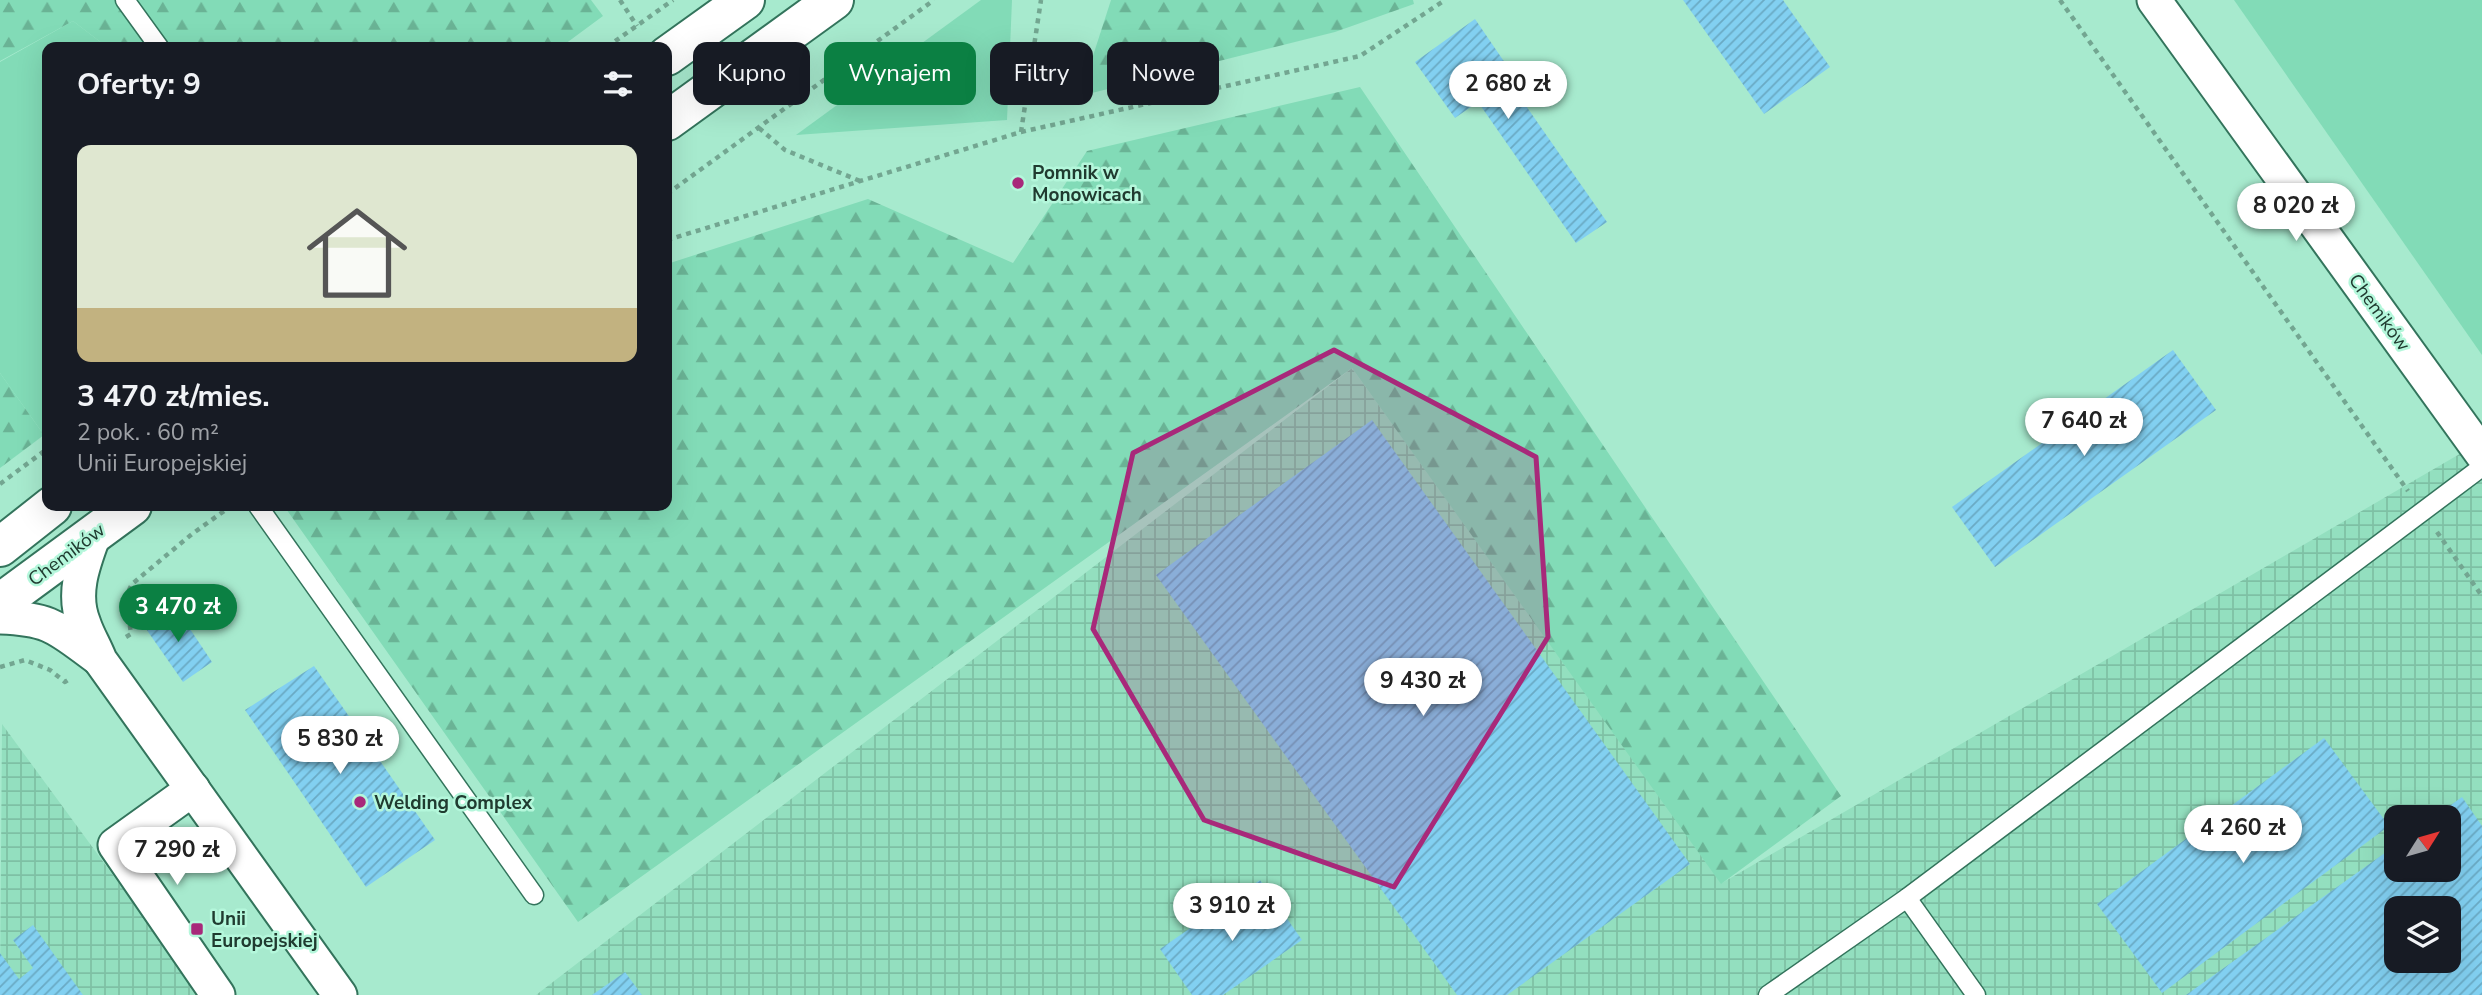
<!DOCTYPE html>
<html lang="pl">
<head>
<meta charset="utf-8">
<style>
  :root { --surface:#171b24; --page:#20242c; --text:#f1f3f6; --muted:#9ea1a6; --accent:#0b8043 }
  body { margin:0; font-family:"Nunito Sans",sans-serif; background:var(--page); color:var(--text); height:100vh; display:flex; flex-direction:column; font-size:26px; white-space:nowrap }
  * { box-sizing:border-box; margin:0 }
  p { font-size:23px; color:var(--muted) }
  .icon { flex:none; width:38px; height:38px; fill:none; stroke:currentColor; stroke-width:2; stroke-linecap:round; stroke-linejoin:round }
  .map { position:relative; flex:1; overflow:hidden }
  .sheet { position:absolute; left:42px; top:42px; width:630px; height:469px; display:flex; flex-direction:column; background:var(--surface); border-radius:14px; box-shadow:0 7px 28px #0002 }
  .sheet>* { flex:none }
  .guide { position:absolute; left:693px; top:42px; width:665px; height:63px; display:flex; gap:14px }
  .needle { width:46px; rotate:53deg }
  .buttons { position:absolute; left:2384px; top:805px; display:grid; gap:14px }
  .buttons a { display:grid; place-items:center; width:77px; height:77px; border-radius:14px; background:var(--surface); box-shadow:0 7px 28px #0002; font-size:35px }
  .price { position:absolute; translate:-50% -60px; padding:0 16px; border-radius:24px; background:#fff; color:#222; font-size:23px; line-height:46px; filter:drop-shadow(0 2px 4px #0008) }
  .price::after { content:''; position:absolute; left:50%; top:42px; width:21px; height:16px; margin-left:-10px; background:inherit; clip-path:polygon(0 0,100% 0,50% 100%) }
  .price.selected { background:var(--accent); color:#fff }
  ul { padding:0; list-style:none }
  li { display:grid; align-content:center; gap:14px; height:371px; padding:0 35px }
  li span { display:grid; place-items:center; height:217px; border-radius:14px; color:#555 }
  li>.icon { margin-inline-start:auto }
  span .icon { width:126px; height:126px; fill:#fffc; stroke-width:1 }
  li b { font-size:30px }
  h2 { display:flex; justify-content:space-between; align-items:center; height:84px; padding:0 35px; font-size:30px }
  .chip { padding:0 24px; border-radius:14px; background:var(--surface); box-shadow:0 7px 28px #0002; font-size:24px; line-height:63px }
  .chip.selected { background:var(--accent); color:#fff }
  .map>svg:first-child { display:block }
  .industrial { fill:url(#industrial-grid); fill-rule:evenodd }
  .grass { fill:#82dbb7 }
  .forest { fill:url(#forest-firs) }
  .building { fill:url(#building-hatch); fill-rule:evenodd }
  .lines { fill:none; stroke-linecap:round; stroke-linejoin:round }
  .lane-casing { stroke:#33745c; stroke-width:21 }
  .street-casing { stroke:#33745c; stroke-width:37 }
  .secondary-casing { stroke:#33745c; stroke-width:42 }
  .path { stroke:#73a691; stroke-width:4.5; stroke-dasharray:5 5; stroke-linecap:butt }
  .lane { stroke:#fff; stroke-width:18 }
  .street { stroke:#fff; stroke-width:33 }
  .secondary { stroke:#fff; stroke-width:38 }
  .marked { fill:#a8297a; fill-opacity:0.2; stroke:#a8297a; stroke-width:5; stroke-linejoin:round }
  .poi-dot { fill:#a8297a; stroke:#b4f7db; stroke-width:2.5 }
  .labels { text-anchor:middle; stroke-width:5; stroke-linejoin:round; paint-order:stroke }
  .poi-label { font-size:19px; font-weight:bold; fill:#203b30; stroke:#b4f7db; text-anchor:start }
  .street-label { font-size:19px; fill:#203b30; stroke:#b4f7db }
</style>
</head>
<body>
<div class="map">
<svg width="2482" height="995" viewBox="0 0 2482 995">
  <defs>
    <pattern id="industrial-grid" width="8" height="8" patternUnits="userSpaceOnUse" patternTransform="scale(1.75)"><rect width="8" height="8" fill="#93dfbf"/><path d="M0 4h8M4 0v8" fill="none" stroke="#7ec0a4"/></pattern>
    <pattern id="forest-firs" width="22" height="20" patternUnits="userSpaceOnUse" patternTransform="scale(1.75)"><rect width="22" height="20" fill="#82dbb7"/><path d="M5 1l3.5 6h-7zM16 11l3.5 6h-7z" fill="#6ab395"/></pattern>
    <pattern id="building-hatch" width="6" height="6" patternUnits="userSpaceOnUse" patternTransform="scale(1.75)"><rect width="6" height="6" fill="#82d0f1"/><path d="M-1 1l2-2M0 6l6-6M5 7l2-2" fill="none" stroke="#6aaac4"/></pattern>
  </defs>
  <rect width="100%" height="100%" fill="#a7eace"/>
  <!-- industrial -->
  <g class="industrial">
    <path d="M1352,368l370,515 760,-442v554h-1946zM2396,817h52v53h-52zM2396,908h52v53h-52z"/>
    <polygon points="2,724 201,995 0,995"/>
  </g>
  <!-- grass -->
  <g class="grass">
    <polygon points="981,0 1012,0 1007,120 796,135"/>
    <polygon points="2234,0 2482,0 2482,355"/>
    <polygon points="73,21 107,47 47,47 47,432 44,435 0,373 0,62"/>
  </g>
  <!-- forest -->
  <g class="forest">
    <polygon points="0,0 591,0 603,16 561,47 107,47 73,21 0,61"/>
    <polygon points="1111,0 1413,0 1414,4 1335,32 1080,96"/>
    <polygon points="1360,87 1841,796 1721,884 1352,368 578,922 284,506 667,506 667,264 868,199 1013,263 1087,151"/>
    <polygon points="0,373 44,435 0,468"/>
  </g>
  <!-- building -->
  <g class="building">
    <polygon points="1683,0 1783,0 1830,67 1764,114"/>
    <polygon points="1475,19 1514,76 1508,80 1607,222 1576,243 1478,102 1455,118 1415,62"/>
    <polygon points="2173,350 2216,410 1995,567 1952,507"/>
    <polygon points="1372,420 1690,864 1507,995 1457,995 1156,575"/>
    <polygon points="174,605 212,662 183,682 144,626"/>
    <polygon points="314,666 435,840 366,887 245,710"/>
    <polygon points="2324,738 2389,826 2162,993 2097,904"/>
    <path d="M2462,797l20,29v169h-296l210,-150v25h52v-53h-14zM2396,908h52v53h-52z"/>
    <polygon points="1260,880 1302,940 1223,995 1192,995 1160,949"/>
    <polygon points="33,925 83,995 0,995 0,953 19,979 33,968 13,940"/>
    <polygon points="625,972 642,995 592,995"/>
  </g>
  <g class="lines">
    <!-- lane casing -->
    <g class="lane-casing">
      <g id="lane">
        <polyline points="125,0 159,47"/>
        <polyline points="258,506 534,895"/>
        <polyline points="1907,898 1976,995"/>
        <polyline points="1768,995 1907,898 2482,467"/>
      </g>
    </g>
    <!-- street casing -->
    <g class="street-casing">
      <g id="street">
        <polyline points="2154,0 2482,454"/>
        <path d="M95,532c-11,30 -24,61 -11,92 4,12 11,23 16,36l240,335"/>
        <path d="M0,617c52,2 57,11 98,41"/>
        <polyline points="193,789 115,845 218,995"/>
      </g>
    </g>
    <!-- secondary casing -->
    <g class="secondary-casing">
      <g id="secondary">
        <polyline points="667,56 745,0"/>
        <polyline points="667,121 834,0"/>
        <polyline points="0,547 52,506"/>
        <polyline points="0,603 132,506"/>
      </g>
    </g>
    <!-- path -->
    <g class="path">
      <polyline points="620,0 637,26"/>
      <polyline points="2060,0 2408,491"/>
      <polyline points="607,47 673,0"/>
      <polyline points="759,128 785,150 860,181"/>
      <polyline points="1021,132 1360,56 1445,0"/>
      <polyline points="667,194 934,0"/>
      <polyline points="667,240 1021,132 1041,0"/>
      <polyline points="0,484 47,449"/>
      <polyline points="2437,532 2482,596"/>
      <polyline points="126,637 131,634 126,596 132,584 192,534 231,506"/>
      <polyline points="0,667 25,660 50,670 65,682 68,680"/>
    </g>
    <!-- lane -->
    <use href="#lane" class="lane"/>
    <!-- street -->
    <use href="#street" class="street"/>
    <!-- secondary -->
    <use href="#secondary" class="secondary"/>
  </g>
  <!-- marked area -->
  <path class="marked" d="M1334,350l202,107 12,180 -154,250 -190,-67 -111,-191 40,-176z"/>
  <!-- markers -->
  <g class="poi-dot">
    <circle cx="1018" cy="183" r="7"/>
    <circle cx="360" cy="802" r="7"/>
    <rect x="190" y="922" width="14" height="14" rx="3.5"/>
  </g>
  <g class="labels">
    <!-- poi labels -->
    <g class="poi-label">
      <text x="1032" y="179">Pomnik w<tspan x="1032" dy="22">Monowicach</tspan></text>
      <text x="374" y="809">Welding Complex</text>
      <text x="211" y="925">Unii<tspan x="211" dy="22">Europejskiej</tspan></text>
    </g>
    <!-- street labels -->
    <g class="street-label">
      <text transform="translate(2380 312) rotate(54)" y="7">Chemików</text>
      <text transform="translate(66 554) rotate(-37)" y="7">Chemików</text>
    </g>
  </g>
</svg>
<div class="buttons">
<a><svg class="needle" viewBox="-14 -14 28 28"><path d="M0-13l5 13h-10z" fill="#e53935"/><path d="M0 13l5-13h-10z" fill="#9ea1a6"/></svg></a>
<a><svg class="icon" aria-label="layers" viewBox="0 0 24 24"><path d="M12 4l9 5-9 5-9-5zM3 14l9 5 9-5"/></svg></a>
</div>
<b class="price" style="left:1508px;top:121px">2 680 zł</b>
<b class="price" style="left:2296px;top:243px">8 020 zł</b>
<b class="price" style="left:2084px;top:458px">7 640 zł</b>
<b class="price selected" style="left:178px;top:644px">3 470 zł</b>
<b class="price" style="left:1423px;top:718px">9 430 zł</b>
<b class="price" style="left:340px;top:776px">5 830 zł</b>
<b class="price" style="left:2243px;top:865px">4 260 zł</b>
<b class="price" style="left:177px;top:887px">7 290 zł</b>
<b class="price" style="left:1232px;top:943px">3 910 zł</b>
<div class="guide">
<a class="chip">Kupno</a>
<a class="chip selected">Wynajem</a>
<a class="chip">Filtry</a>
<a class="chip">Nowe</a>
</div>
<section class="sheet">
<h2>Oferty: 9<svg class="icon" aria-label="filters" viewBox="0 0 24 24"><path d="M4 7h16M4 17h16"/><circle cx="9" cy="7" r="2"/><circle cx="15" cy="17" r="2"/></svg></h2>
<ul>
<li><span style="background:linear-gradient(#dfe7d0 75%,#c2b280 0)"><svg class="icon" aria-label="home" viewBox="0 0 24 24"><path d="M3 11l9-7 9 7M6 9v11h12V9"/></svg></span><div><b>3 470 zł/mies.</b><p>2 pok. · 60 m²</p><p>Unii Europejskiej</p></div></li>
</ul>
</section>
</div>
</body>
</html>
